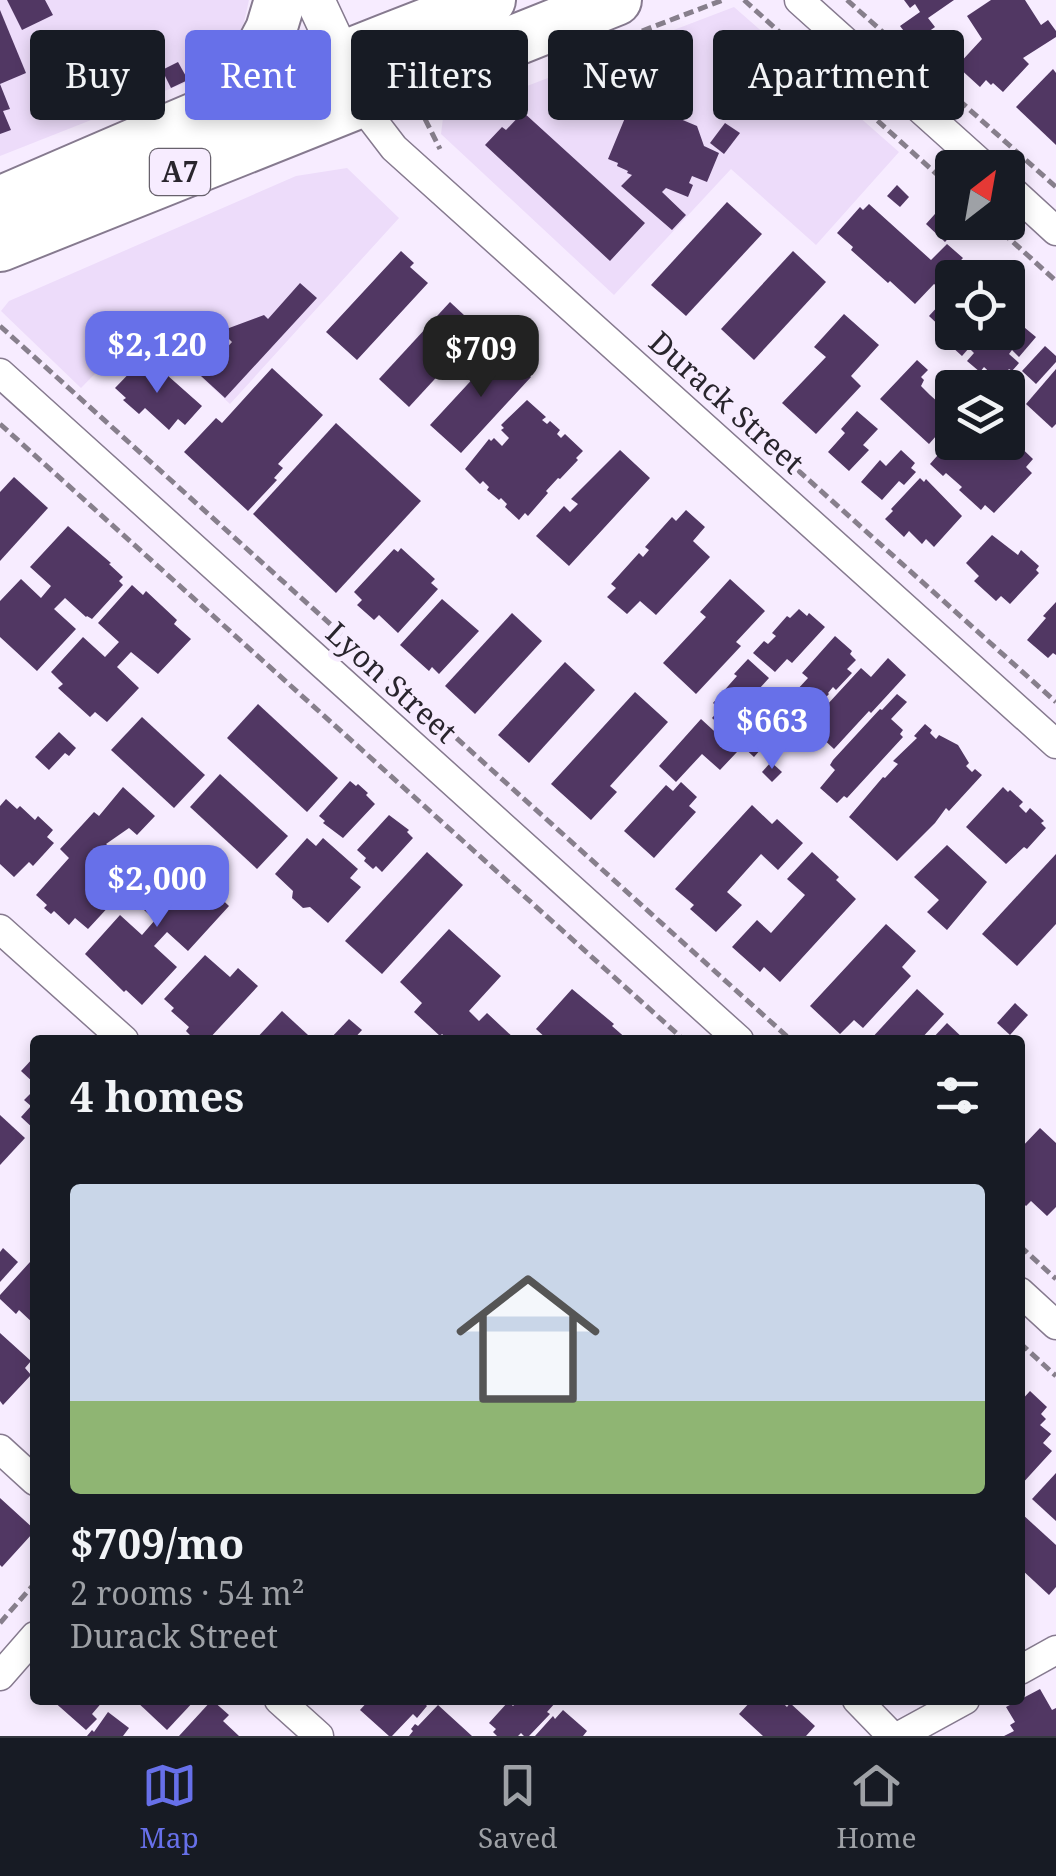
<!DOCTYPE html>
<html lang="en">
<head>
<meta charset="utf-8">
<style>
  :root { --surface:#171b24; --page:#20242c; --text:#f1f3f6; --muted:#9ea1a6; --line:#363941; --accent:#6770e9 }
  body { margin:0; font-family:"Noto Serif",serif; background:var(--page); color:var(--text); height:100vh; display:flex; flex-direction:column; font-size:38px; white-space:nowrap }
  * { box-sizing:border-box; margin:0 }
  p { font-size:32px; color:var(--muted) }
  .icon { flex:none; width:55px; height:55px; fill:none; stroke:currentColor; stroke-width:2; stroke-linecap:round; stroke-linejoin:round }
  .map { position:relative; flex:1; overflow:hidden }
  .details { position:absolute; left:30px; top:1035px; width:995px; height:670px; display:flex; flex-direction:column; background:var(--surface); border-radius:10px; box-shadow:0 5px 15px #0003 }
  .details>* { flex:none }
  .banner { position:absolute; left:30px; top:30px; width:998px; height:90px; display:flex; gap:20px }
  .needle { width:65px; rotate:31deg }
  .controls { position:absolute; left:935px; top:150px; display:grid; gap:20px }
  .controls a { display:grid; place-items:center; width:90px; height:90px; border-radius:10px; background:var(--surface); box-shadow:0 5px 15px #0003; font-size:50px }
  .price { position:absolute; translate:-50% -85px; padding:0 22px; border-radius:20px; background:var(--accent); color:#fff; font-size:32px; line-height:65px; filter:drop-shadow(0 2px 5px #0008) }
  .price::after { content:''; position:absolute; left:50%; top:60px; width:30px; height:22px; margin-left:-15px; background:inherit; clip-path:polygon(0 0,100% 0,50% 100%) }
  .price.current { background:#222; color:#fff }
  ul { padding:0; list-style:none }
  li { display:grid; align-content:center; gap:20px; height:530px; padding:0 40px }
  li span { display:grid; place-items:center; height:310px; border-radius:10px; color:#555 }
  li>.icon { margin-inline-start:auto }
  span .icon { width:180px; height:180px; fill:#fffc; stroke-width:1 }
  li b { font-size:42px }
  h2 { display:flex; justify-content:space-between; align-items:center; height:120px; padding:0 40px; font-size:42px }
  .pill { padding:0 35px; border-radius:10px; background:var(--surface); box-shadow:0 5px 15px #0003; font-size:35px; line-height:90px }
  .pill.current { background:var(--accent); color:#fff }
  .tabs { display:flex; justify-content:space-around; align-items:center; height:140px; border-top:2px solid var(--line); background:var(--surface); font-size:28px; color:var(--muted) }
  .tabs a { display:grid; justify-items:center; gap:5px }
  .tabs .current { color:var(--accent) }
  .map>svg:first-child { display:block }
  .built { fill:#eddcfa }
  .building { fill:#513763 }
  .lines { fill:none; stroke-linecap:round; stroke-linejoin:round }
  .street-casing { stroke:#867a8f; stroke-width:31 }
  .secondary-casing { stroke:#867a8f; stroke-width:41 }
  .highway-casing { stroke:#867a8f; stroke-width:54 }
  .path { stroke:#877f8c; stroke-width:5; stroke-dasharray:10 5; stroke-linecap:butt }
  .street { stroke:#fff; stroke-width:28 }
  .secondary { stroke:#fff; stroke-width:38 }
  .highway { stroke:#fff; stroke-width:50 }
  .labels { text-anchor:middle; stroke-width:10; stroke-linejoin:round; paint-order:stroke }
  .shield { fill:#f7ecff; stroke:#67616c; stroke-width:2.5 }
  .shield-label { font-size:28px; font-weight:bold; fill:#29252d }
  .street-label { font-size:30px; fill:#29252d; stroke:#f7ecff }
</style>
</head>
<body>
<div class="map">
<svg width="1056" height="1736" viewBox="0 0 1056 1736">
  <rect width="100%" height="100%" fill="#f7ecff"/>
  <!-- built -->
  <g class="built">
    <polygon points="0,0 249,0 243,27 218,63 195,79 0,156"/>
    <polygon points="734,7 899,152 816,245 731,169 614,295 441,134 443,118"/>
    <polygon points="347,168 399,218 230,404 144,324 81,388 1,311 9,301 296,176"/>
  </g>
  <!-- building -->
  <g class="building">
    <polygon points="7,0 45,0 53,15 22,30"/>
    <polygon points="904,0 954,0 928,18 935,27 913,43 900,26 920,12 915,4 910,8"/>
    <polygon points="991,0 1025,0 1041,25 1048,20 1056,31 1056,37 1023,58 1029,64 1003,92 993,83 991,85 986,80 980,87 957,66 982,39 967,16"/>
    <polygon points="0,10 26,73 0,84"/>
    <polygon points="178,62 188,80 171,88 162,70"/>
    <polygon points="1053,69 1056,73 1056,145 1016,107"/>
    <polygon points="0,84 10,109 3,111 11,130 0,134"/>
    <polygon points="647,105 697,126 704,146 719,153 707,182 692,176 689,183 693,185 688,197 666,188 662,192 686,215 672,230 621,186 632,175 627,173 628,171 617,166 618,163 608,159 627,113"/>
    <polygon points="523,112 645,223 610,261 485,145 502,127 506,130"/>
    <polygon points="725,123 740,133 724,154 710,143"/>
    <polygon points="897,185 909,197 900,207 887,196"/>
    <polygon points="727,202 762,234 686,316 651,285"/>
    <polygon points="869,204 931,260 947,244 963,258 937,286 934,284 915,304 890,281 888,283 851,250 853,247 837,233 860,207 863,210"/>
    <polygon points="943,205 952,213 952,222 963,222 945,242 926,224"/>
    <polygon points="401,251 414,263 410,267 428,283 357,360 326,332"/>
    <polygon points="793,251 826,282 754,360 721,329"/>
    <polygon points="300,283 317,298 225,398 201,376 232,342 221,331 264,315 268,319"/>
    <polygon points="949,300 952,304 952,332 1008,332 1008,314 1036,337 1019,357 1012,350 1009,354 1019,363 1012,371 1009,369 999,381 984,367 980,372 967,361 974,353 969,348 962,356 940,336 945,331 929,316 940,304 943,306"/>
    <polygon points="450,302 480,330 409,407 379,379"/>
    <polygon points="844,314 879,345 851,376 861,386 816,434 782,403 826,357 814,347"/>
    <polygon points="503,346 517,358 514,361 531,377 461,453 430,425"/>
    <polygon points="1045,346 1056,356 1056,362 1036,384 1022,371"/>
    <polygon points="143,359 164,379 167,375 202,406 185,425 178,419 169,430 145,408 139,414 123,400 126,398 115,388"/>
    <polygon points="917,360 928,370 921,377 924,380 921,386 930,395 939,403 943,397 946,400 952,392 952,418 929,444 880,399"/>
    <polygon points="272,368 323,415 278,464 283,468 274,478 277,480 248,511 184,452 216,418 222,423"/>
    <polygon points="1056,369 1056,424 1052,428 1026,404"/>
    <polygon points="527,400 546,417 542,420 547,424 550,421 560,430 557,434 561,438 565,434 583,451 576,458 578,460 560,479 558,478 546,491 548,493 528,516 525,513 519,520 505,507 507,504 501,498 499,500 487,490 489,487 483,481 480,484 465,469 489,439 491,441 494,438 502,446 509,438 501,430 504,428 501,425"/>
    <polygon points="857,411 878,429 863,445 869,450 849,471 828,452 845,433 841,429"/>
    <polygon points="336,423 421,501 336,593 253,514"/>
    <polygon points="1008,435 1033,459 1026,467 1032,473 994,513 985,505 981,510 959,490 962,487 946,473 943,476 930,464 952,439 952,442 1008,442"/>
    <polygon points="620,450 650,478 569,566 536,536 564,506 570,512 578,504 571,499"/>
    <polygon points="901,450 915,463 911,468 916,472 904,485 899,481 882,500 861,482 880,460 886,466"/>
    <polygon points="14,477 48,508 0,561 0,492"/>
    <polygon points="920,478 924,482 926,479 962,516 934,547 926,539 922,544 909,531 904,537 885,519 893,511 891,509"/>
    <polygon points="686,510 705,527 693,541 710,557 656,615 640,601 627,614 607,597 616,588 611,584 639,553 643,557 649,550 645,547 672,517 676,521"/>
    <polygon points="68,526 111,563 109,564 123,577 119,581 123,585 92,619 87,616 86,617 65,598 54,609 76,629 37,671 0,637 0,601 21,579 41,598 51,586 30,567"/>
    <polygon points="992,535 1018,555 1021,550 1039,566 1036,570 1039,573 1010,604 1001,596 996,601 974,581 979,576 966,563"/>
    <polygon points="401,548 435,579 431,583 438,589 398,633 379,615 374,620 357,605 362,600 354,592 394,549 398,552"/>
    <polygon points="730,579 765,611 736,642 741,646 696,694 663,663 706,617 700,612"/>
    <polygon points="132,585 143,595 146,591 177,620 174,624 191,639 158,674 131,652 117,667 139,688 107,722 95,712 90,717 58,688 63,684 51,672 83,637 105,657 119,642 98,623"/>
    <polygon points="442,599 479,631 439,674 432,667 429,671 400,645"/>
    <polygon points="1056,602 1056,655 1053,653 1048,658 1027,640 1046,618 1043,616"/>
    <polygon points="799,609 807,616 809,613 825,627 792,663 787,659 775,672 753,653 764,641 768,644 776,636 772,633 787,616 790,618"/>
    <polygon points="512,613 542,641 475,714 445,686"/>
    <polygon points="835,636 852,651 850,654 856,660 847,669 852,673 836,690 833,687 828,693 829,694 815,709 796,691 808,678 802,673"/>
    <polygon points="888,658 906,675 871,713 869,711 834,749 819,735 825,728 814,719 861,668 871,677"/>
    <polygon points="748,659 769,678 759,689 767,696 763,700 769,706 774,701 781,707 790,697 811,716 798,731 795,728 770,755 762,748 754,757 740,744 748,735 739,726 731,735 712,718 720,709 713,703 737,676 734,674"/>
    <polygon points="565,662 595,690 529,763 498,735"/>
    <polygon points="635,692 668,722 610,786 617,792 591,820 551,784"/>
    <polygon points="897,694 907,702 891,719 903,730 900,734 903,737 847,798 844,796 837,803 820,788 835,770 830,765 833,760 880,709 882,710"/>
    <polygon points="258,704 338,778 307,812 227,738"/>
    <polygon points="142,717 205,775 174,808 111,750"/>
    <polygon points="701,719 737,752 720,770 702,754 676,782 659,766"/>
    <polygon points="925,724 932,730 930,733 936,739 939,735 958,745 969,763 966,766 972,772 975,769 982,775 949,811 946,808 935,823 897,861 849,817 883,777 885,778 898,764 893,761 917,738 914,736"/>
    <polygon points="59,732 76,748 69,756 65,753 49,770 35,757"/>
    <polygon points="771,762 782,772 772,782 762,772"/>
    <polygon points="220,774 288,836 257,869 190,807"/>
    <polygon points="350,781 356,786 358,784 368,793 366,795 375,804 343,838 323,823 325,821 319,816"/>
    <polygon points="681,782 697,797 689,806 696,812 654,858 624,831 666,785 673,791"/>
    <polygon points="123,787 155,816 137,835 129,828 106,844 112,849 105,856 119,868 98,891 112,903 88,929 75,918 69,925 54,911 51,914 44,908 47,905 36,895 69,858 60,849 94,812 99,816"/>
    <polygon points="1003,787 1008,792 1010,790 1023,802 1019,806 1026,813 1030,808 1044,821 1041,823 1046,828 1027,849 1024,847 1006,864 966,827"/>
    <polygon points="6,799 17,809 20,806 35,820 38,816 53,830 47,837 54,843 33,866 29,862 14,877 0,864 0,806"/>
    <polygon points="752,805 772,824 777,819 803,843 778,870 761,854 727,892 742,905 716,932 690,909 694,905 675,889"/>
    <polygon points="389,815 409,830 407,832 413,838 382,872 376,866 373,869 364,861 366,858 357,850"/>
    <polygon points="307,838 316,846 323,838 358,869 350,878 361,887 328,923 310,907 303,908 292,898 293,891 275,874"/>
    <polygon points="947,845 987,882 947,930 927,912 939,900 914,877"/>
    <polygon points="427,852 463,885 382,974 345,941"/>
    <polygon points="812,852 839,877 836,880 856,899 780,982 764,967 760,972 732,947 757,920 771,933 805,895 787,879"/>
    <polygon points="1056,854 1056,924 1017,966 982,934"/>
    <polygon points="175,855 229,906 188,951 167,932 154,946 177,967 142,1005 126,990 124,992 85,954 120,915 142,935 155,920 133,900"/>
    <polygon points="886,924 916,951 902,967 911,976 863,1028 854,1020 840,1034 810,1006"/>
    <polygon points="449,929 501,976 469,1011 479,1021 487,1013 516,1040 449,1040 442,1034 440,1036 414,1012 422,1003 400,982"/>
    <polygon points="205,955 230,977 238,968 258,986 208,1040 195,1040 186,1031 189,1027 171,1011 174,1008 164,999"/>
    <polygon points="572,989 614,1024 612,1026 628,1040 548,1040 536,1029"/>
    <polygon points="917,989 944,1014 920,1040 870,1040"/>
    <polygon points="1015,1003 1028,1015 1010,1035 997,1023"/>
    <polygon points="282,1011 308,1035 303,1040 255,1040"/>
    <polygon points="349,1019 362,1030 353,1040 329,1040"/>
    <polygon points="947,1023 965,1040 931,1040"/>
    <polygon points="35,1056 35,1084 21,1071"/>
    <polygon points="35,1089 35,1130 21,1117 31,1106 24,1100"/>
    <polygon points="0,1115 25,1138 0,1165"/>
    <polygon points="1040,1128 1056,1143 1056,1207 1047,1216 1031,1201 1026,1206 1020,1200 1020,1149"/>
    <polygon points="3,1248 18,1262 0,1282 0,1252"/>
    <polygon points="30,1262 35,1267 35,1325 19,1310 16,1314 0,1299 0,1295"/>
    <polygon points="0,1333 31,1361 25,1368 31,1375 3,1405 0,1401"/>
    <polygon points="1030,1391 1047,1407 1041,1414 1046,1419 1040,1425 1051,1434 1043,1443 1052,1451 1020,1486 1020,1402"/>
    <polygon points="1056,1473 1056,1521 1032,1499"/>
    <polygon points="0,1498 34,1529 30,1532 32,1534 2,1567 0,1565"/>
    <polygon points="1022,1514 1056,1545 1056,1587 1049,1595 1020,1568 1020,1516"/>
    <polygon points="1040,1689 1052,1710 1056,1708 1056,1736 1004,1736 1014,1731 1010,1725 1015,1722 1006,1707"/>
    <polygon points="52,1700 104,1700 92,1714 97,1719 86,1730"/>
    <polygon points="135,1700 195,1700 167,1730"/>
    <polygon points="212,1700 229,1715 223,1721 239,1736 179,1736"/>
    <polygon points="369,1700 425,1700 423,1702 427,1706 417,1718 413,1714 392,1736 389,1736 360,1710"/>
    <polygon points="519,1700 554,1700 556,1702 547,1712 550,1714 529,1736 524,1736 521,1733 518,1736 497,1736 493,1732 496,1729 489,1723 508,1702 513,1706"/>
    <polygon points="752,1700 780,1700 787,1707 790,1703 815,1726 806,1736 763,1736 739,1714"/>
    <polygon points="438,1705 472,1736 409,1736 413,1731 411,1729 415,1724 418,1726"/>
    <polygon points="563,1710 587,1731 583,1736 535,1736 553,1716 555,1719"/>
    <polygon points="108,1712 129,1728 123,1736 87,1736 92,1730 94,1732"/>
  </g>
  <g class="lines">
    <!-- street casing -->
    <g class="street-casing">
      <g id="street">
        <polyline points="799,0 986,168"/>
        <polyline points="362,102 371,118 394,148 1056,744"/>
        <polyline points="1008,187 1056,231"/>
        <polyline points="0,373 739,1040"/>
        <polyline points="0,929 124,1040"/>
        <polyline points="1020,1292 1056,1325"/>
        <polyline points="0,1449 35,1481"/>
        <polyline points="1020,1670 1056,1650"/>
        <polyline points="0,1676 35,1636"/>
        <polyline points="279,1700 319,1736"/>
        <polyline points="857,1700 892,1736"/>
        <polyline points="899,1736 965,1700"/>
      </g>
    </g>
    <!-- secondary casing -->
    <g class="secondary-casing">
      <polyline id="secondary" points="315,0 353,81"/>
    </g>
    <!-- highway casing -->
    <g class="highway-casing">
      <g id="highway">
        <polyline points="233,102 271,30 280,0"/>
        <path d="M0,202c162,-70 324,-141 490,-202"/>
        <polyline points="0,246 616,0"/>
      </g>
    </g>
    <!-- path -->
    <g class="path">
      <polyline points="744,0 952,188"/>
      <polyline points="847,0 1056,187"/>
      <polyline points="642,31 723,0"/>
      <polyline points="425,119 440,149"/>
      <polyline points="991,222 1056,281"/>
      <polyline points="0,326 791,1040"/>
      <polyline points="668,353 684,366 693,376"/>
      <polyline points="742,420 1056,702"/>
      <polyline points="0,424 684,1040"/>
      <polyline points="1020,1246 1056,1279"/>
      <polyline points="1020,1343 1056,1376"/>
      <polyline points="0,1623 35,1583"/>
    </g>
    <!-- street -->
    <use href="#street" class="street"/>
    <!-- secondary -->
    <use href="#secondary" class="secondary"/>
    <!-- highway -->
    <use href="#highway" class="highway"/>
  </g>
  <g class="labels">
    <!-- shield labels -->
    <rect class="shield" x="150" y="149" width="60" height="46" rx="8"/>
    <g class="shield-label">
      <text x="180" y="182">A7</text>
    </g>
    <!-- street labels -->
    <g class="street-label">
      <text transform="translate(726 403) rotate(42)" y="10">Durack Street</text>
      <text transform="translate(391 683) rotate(42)" y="10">Lyon Street</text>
    </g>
  </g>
</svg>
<div class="controls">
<a><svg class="needle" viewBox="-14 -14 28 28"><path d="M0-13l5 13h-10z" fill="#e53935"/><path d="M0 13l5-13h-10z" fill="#9ea1a6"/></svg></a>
<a><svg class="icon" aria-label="locate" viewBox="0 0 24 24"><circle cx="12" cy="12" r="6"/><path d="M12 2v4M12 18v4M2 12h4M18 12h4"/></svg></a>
<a><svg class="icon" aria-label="layers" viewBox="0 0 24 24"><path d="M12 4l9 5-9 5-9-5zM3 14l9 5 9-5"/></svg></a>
</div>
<b class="price" style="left:157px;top:396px">$2,120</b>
<b class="price current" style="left:481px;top:400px">$709</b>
<b class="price" style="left:772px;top:772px">$663</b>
<b class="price" style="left:157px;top:930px">$2,000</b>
<div class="banner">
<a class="pill">Buy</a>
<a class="pill current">Rent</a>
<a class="pill">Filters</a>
<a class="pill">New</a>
<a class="pill">Apartment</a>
</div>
<section class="details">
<h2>4 homes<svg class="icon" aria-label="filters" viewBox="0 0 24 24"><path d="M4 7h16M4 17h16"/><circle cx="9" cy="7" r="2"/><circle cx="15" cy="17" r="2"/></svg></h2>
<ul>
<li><span style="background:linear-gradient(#c9d6e8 70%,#8fb573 0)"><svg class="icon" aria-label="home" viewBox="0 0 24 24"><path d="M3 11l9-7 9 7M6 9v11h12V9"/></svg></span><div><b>$709/mo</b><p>2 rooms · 54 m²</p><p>Durack Street</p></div></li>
</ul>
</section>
</div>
<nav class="tabs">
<a class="current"><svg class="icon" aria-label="map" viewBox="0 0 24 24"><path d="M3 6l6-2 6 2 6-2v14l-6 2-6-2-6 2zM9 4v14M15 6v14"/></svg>Map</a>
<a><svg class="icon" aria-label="saved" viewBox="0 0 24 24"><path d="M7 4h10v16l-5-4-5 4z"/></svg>Saved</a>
<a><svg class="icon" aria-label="home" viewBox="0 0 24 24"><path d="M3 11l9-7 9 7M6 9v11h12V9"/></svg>Home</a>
</nav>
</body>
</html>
